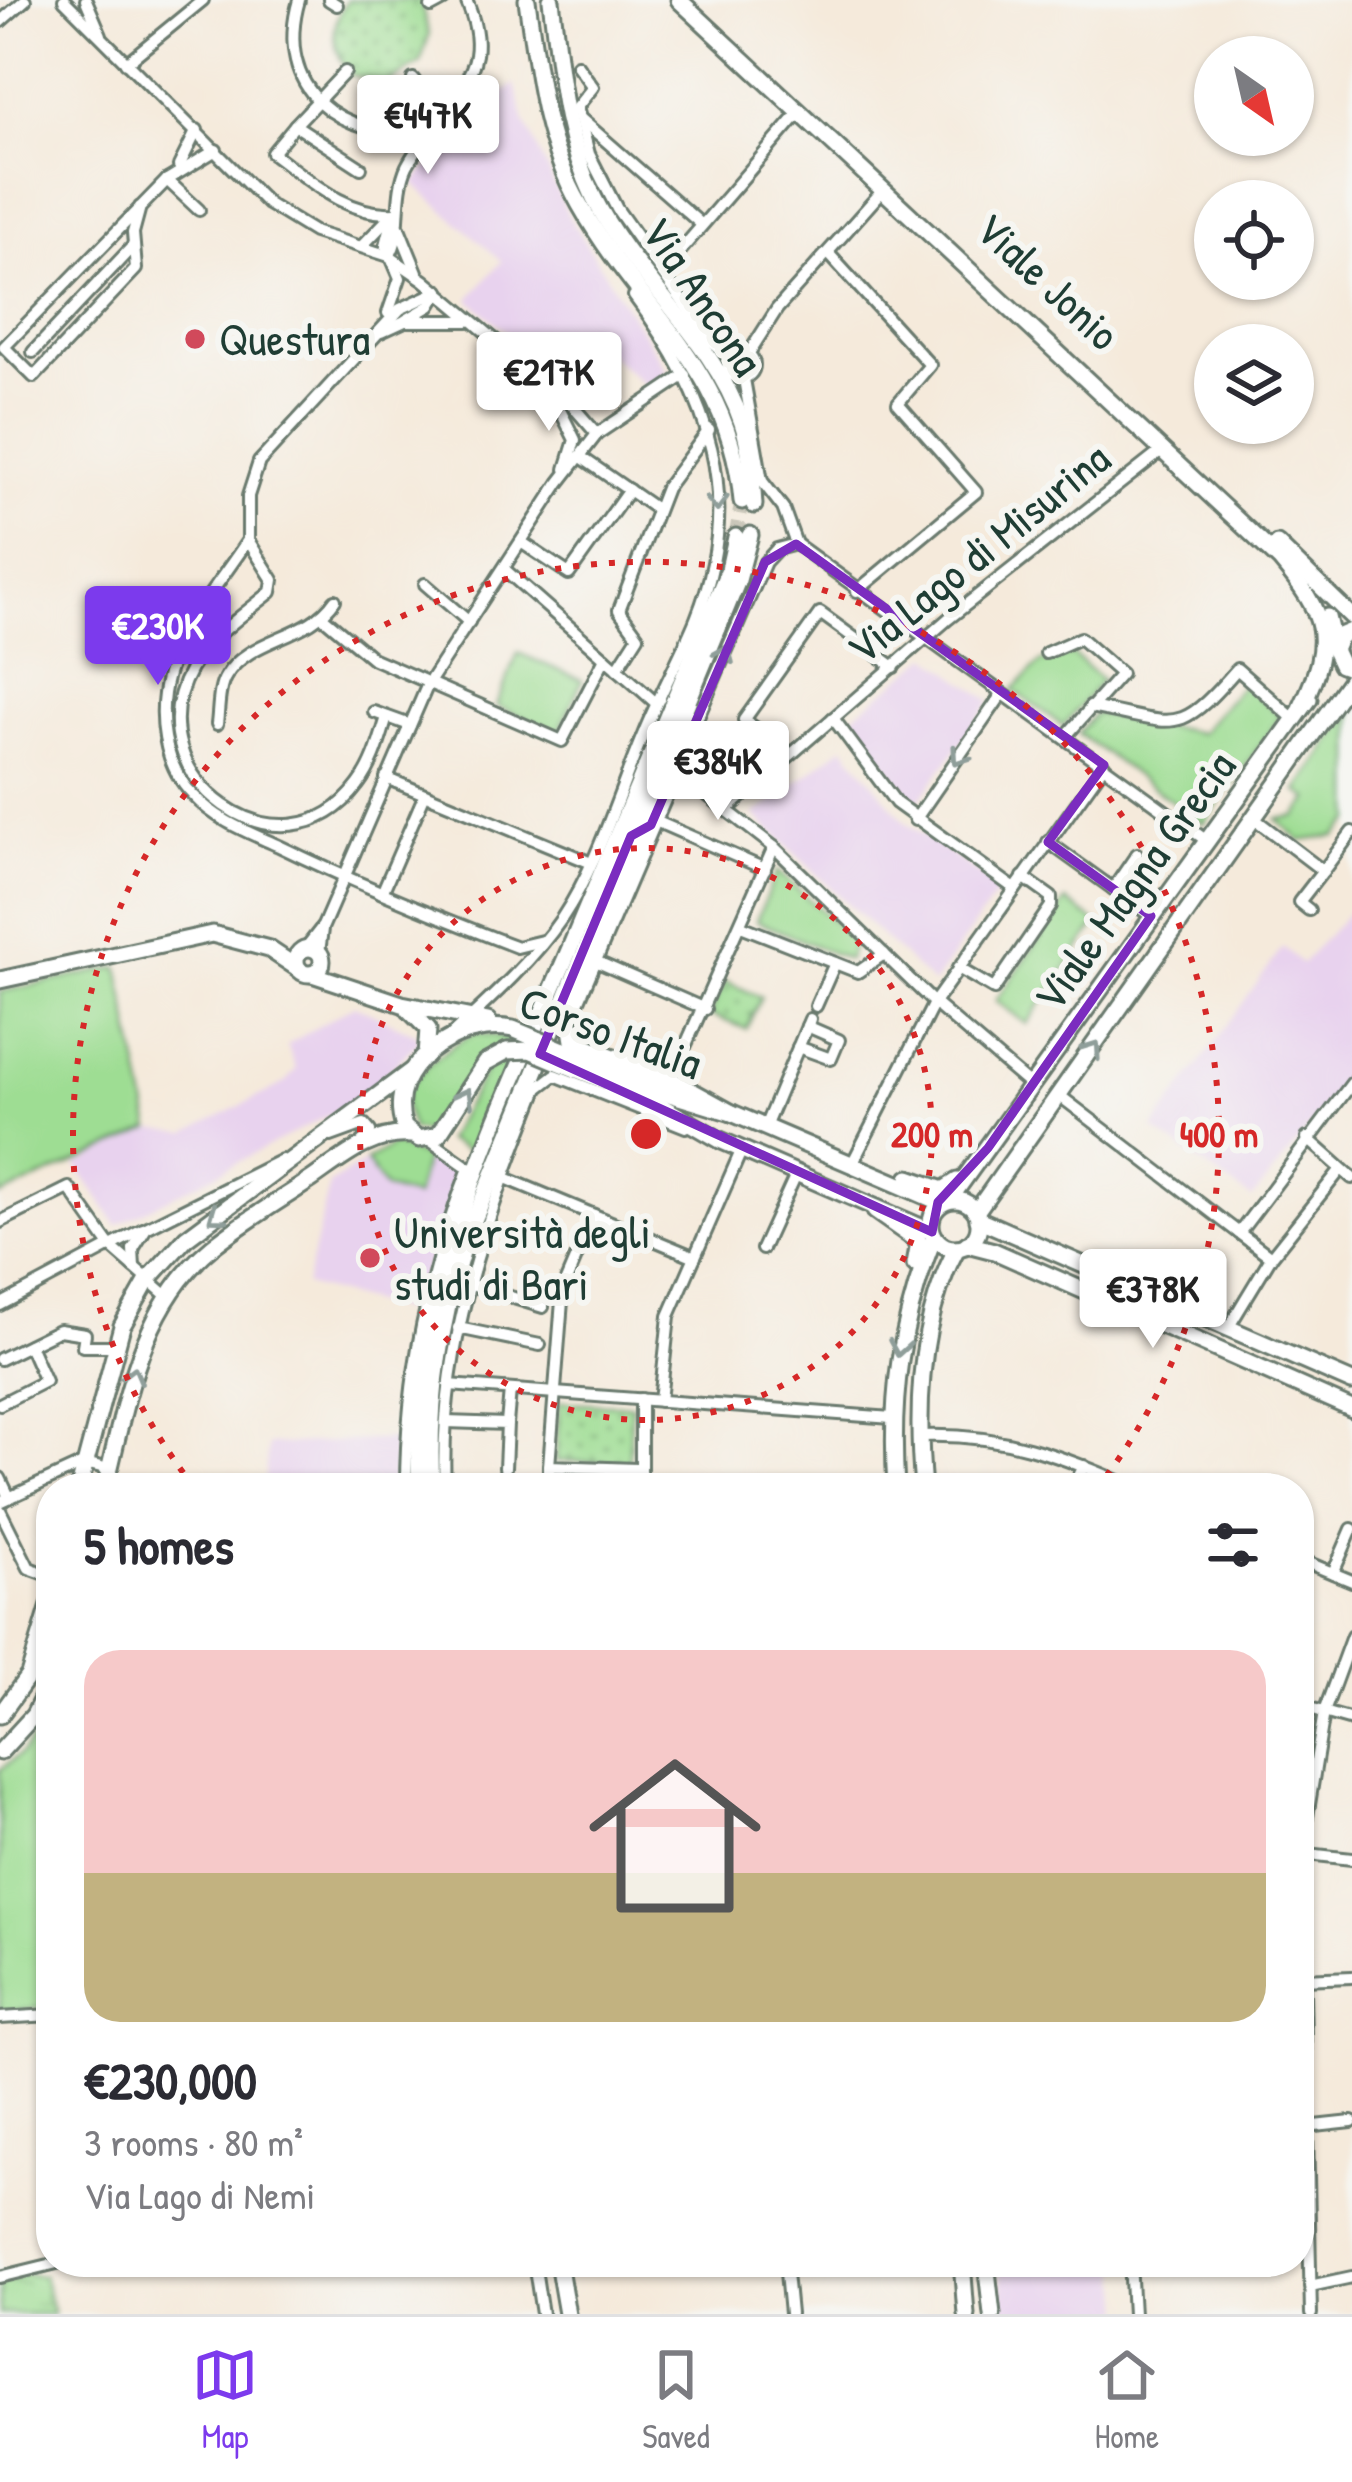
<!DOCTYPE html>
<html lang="en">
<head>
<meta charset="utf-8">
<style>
  :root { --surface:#fff; --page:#f7f7f7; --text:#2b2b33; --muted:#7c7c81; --line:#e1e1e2; --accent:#7c3aed }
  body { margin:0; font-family:"Patrick Hand",sans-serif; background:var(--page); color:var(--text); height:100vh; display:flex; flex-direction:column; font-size:45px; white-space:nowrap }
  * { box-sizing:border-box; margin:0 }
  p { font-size:39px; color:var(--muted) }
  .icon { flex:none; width:66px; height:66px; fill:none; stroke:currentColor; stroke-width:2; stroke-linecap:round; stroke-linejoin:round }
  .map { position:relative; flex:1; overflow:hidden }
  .side { position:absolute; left:36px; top:1473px; width:1278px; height:804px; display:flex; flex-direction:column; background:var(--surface); border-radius:48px; box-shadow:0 3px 9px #0004 }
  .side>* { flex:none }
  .needle { width:78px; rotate:146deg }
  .fabs { position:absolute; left:1194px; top:36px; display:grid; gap:24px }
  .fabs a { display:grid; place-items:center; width:120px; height:120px; border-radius:50%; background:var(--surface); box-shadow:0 3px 9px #0004; font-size:60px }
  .price { position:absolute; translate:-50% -102px; padding:0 27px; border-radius:12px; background:#fff; color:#222; font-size:39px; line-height:78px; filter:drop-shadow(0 3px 6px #0008) }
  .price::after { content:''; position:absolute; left:50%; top:72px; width:36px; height:27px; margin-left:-18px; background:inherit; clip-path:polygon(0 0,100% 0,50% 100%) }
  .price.selected { background:var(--accent); color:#fff }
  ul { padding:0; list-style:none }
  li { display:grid; align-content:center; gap:24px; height:636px; padding:0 48px }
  li span { display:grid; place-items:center; height:372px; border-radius:36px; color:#555 }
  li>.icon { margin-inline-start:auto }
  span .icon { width:216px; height:216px; fill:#fffc; stroke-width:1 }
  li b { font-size:51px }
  h2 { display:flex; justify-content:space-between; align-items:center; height:144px; padding:0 48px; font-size:51px }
  .menu { display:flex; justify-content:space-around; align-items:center; height:168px; border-top:3px solid var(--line); background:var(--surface); font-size:33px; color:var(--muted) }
  .menu a { display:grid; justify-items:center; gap:6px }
  .menu .selected { color:var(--accent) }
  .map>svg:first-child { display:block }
  .built { fill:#e8d2ee }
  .green { fill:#9edd93; stroke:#5e8d64; stroke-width:3 }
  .wetland { fill:url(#wetland-marsh); stroke:#5e8d64; stroke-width:3 }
  .garden { fill:url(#garden-dots); stroke:#5e8d64; stroke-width:3 }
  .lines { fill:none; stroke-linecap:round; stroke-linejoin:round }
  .secondary-tunnel { stroke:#cac7ba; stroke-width:15; stroke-dasharray:15 8; stroke-linecap:butt }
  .street-casing { stroke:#6a7a6e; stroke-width:16 }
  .secondary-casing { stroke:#6a7a6e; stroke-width:21 }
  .street { stroke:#fff; stroke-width:10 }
  .secondary { stroke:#fff; stroke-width:15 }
  .secondary-bridge-casing { stroke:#6a7a6e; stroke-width:21; stroke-linecap:butt }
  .secondary-bridge { stroke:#fff; stroke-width:15 }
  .oneway { stroke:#8f9e9a }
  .marked { fill:none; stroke:#7b2cbf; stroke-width:9; stroke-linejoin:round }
  .ring { fill:none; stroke:#d62828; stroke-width:6; stroke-dasharray:6 12 }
  .poi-dot { fill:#d1495b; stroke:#f6f6f2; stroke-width:4.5 }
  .labels { text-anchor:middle; stroke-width:12; stroke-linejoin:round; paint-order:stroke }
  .street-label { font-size:45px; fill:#1f3d34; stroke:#f6f6f2 }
  .poi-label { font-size:45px; fill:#1f3d34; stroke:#f6f6f2; text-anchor:start }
  .centre { fill:#d62828; stroke:#f6f6f2; stroke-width:6 }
  .ring-label { font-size:36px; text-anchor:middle; font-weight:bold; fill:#d62828; stroke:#f6f6f2; stroke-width:12; stroke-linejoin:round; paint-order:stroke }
</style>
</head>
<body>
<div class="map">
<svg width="1352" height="2314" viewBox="0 0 1352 2314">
  <defs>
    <pattern id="wetland-marsh" width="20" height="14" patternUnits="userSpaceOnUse" patternTransform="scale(3)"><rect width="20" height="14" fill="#9edd93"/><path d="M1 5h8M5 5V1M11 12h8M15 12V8" fill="none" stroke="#80b479"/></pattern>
    <pattern id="garden-dots" width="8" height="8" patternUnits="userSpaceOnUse" patternTransform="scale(3)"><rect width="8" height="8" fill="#9edd93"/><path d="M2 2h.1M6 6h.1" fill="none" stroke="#80b479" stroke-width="1.8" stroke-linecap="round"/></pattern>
  </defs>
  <rect width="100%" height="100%" fill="#f6f6f2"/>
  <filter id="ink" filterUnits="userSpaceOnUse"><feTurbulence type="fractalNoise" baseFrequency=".00833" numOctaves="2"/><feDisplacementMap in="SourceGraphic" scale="24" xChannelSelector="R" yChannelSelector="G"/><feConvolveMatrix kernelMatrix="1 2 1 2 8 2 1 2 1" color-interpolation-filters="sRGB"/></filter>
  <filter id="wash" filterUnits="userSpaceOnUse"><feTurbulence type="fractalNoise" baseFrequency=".004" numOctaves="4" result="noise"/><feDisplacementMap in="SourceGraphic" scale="48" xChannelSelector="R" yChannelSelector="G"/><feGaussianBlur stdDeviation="2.7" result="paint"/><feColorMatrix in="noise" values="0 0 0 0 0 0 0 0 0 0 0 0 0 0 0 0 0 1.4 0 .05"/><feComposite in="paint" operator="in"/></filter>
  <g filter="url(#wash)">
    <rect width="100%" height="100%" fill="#f5eadb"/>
    <!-- built -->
    <g class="built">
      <polygon points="515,84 525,122 569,217 667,370 650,389 593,341 559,378 469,299 502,261 414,184 457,127"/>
      <polygon points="929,656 991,701 916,805 850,718"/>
      <polygon points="844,746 906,823 1000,889 933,984 754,815"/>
      <polygon points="1352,908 1352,1075 1252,1199 1153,1129 1283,947 1302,964"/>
      <polygon points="354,1005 416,1034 418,1042 360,1099 117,1225 76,1165 151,1129 187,1133 285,1083 296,1069 287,1045"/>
      <polygon points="425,1158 459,1173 411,1313 305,1285 330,1184 366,1161 385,1189 415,1196"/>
      <polygon points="395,1439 393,1488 264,1488 268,1445"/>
      <polygon points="1000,2262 1120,2262 1124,2312 1004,2314"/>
    </g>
    <!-- green -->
    <g class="green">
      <polygon points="518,653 582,680 559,732 496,706"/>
      <polygon points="1072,654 1102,680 1063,726 1013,690 1041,662"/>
      <polygon points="1244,683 1281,716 1204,824 1078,734 1095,713 1200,733"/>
      <polygon points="1352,710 1352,820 1336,836 1300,841 1277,819 1296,816 1310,799 1298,791"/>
      <polygon points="777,871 855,940 848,960 756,921"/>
      <polygon points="1066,901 1097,923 1027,1024 996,1001"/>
      <polygon points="119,967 151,1129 0,1196 0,992"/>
      <path d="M475,1033l41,6 -18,9 -65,85 -21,-3c-2,-8 -8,-21 -7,-29 2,-26 49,-58 70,-68z"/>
      <polygon points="510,1057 519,1060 473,1154 446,1140 489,1065"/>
      <polygon points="394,1144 425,1158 415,1197 385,1189 366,1161"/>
      <polygon points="51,1715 51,2006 0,2012 0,1770 22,1753"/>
    </g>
    <!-- wetland -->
    <polygon class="wetland" points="24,2274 43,2276 53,2314 0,2314 0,2280"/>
    <!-- garden -->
    <g class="garden">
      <path d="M347,0h89l-14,8 7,27 -9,28 -31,20 -38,-8c-20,-26 -22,-48 -4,-75z"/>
      <polygon points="724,981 761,997 746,1029 710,1015"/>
      <polygon points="559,1402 632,1405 629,1462 556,1461"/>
    </g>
  </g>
  <g filter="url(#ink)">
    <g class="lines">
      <!-- secondary-tunnel -->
      <polyline class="secondary-tunnel" points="736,537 742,501"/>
      <!-- street casing -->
      <g class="street-casing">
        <g id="street">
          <polyline points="64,0 268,204 314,232 389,256 424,280 570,403 597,434"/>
          <polyline points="86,0 101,35"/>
          <path d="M299,0c-26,90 42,141 126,130"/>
          <polyline points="329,0 337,5"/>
          <polyline points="431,7 444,0"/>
          <polyline points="0,22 25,0"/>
          <polyline points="126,63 203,0"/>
          <polyline points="577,65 593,87 577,107 589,154 617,209 709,339 729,358"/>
          <polyline points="345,72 295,125 361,168"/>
          <polyline points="413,79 439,115"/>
          <polyline points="581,119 701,224"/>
          <path d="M295,125l-23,28c36,26 75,63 122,60"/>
          <polyline points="179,166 197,130"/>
          <polyline points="167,180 199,210"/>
          <path d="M140,207l-7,26 3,36 -102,108 -30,-30c54,-56 109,-111 163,-167l49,-30"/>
          <polyline points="399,228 417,272"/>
          <polyline points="362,246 392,215"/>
          <polyline points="829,254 930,365 898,403 976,492 857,591"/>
          <path d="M389,256c15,-22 4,-60 18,-90 17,-34 64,-79 69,-111 3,-18 -3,-39 -10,-55"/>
          <polyline points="662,272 800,112"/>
          <polyline points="388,313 400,278 386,245 393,218"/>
          <polyline points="406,320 430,306 439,291"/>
          <polyline points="381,332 405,321 468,321"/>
          <circle cx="741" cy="365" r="13"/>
          <polyline points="33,352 133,246"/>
          <polyline points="749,353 777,309 884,189"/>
          <polyline points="744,379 762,481 783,508 796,544"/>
          <polyline points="552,394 575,440 566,469"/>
          <polyline points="581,457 656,509"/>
          <path d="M248,540c-27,41 -66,86 -80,134 -11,40 -5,91 25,121 24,26 55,37 86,51 78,38 157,70 238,101l25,-6"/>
          <path d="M248,540l25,40 -2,12c-27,22 -62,46 -80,77 -61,108 92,217 167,116 15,-19 22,-45 29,-68"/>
          <polyline points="248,540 248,496 259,462 400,309 439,291"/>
          <polyline points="521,542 569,574 629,490"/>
          <polyline points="796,544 1207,841"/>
          <polyline points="504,569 656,703"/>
          <polyline points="425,584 469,622"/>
          <polyline points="323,617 372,658 562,741 605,658"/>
          <polyline points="1046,653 1080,638 1121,674 1065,737"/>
          <polyline points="617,669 638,636 619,610 666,488 709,430"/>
          <path d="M1090,707c88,16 86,32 147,-38l57,50"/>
          <polyline points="374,712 410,725"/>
          <polyline points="833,718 896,803 1015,889"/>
          <path d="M217,724c2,-14 1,-36 9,-48 23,-39 83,-37 109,-76"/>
          <polyline points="791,754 744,720 820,613 894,667"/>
          <polyline points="679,761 765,562 777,549 796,544"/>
          <polyline points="675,770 774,847 934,1003 1031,1086"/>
          <polyline points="386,778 589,862"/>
          <polyline points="729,808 948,619 1164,449"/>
          <polyline points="653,820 765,869"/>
          <polyline points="915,820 1002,694"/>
          <polyline points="1256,820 1323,871 1352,832"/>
          <polyline points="1048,842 1151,916"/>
          <polyline points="1113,889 1137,854"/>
          <polyline points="382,893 425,794"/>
          <polyline points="1309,910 1299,902 1323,871"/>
          <polyline points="741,926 858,972 884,954"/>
          <polyline points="305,949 323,926 428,684 559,483 597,434 685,375"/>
          <polyline points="319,953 322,929"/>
          <polyline points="593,960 705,1009"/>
          <polyline points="958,968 994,989 1051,906 1051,897 1023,877"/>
          <polyline points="816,1006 835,963"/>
          <path d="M449,1037c39,-36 83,-75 113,-119 36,-54 56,-124 81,-183 16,-40 37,-77 53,-116 49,-121 13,-224 -62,-323"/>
          <polyline points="798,1047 831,1059 839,1040 807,1026"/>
          <polyline points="668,1085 774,847"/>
          <polyline points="1060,1096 1239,1233"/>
          <polyline points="765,1127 810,1019"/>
          <polyline points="331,1136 364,1124 370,1131 362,1143"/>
          <polyline points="1307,1138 1352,1178"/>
          <polyline points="852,1164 934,1003 1104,765"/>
          <polyline points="503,1177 695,1257"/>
          <polyline points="594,1215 563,1288 549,1466 637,1469"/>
          <polyline points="0,1222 69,1188 110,1246 134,1267"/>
          <polyline points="762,1249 797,1172"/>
          <polyline points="1271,1257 1341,1169"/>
          <polyline points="468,1284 543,1307"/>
          <polyline points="167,1296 134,1267 133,1249 146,1228 282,1160"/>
          <polyline points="0,1305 143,1229"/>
          <polyline points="458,1328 540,1345"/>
          <polyline points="1228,1328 1271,1257 1239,1233 1352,1083"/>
          <polyline points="0,1359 59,1330 85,1334 83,1346 116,1346"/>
          <polyline points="449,1385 892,1418"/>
          <polyline points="660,1401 669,1316 742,1149"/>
          <polyline points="0,1404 45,1381 29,1345"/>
          <polyline points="446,1422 507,1424 505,1468"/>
          <polyline points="507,1424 510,1390"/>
          <path d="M920,1436c85,-3 138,19 215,52"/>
          <polyline points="0,1478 9,1497"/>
          <path d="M406,1488c0,-112 22,-215 63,-320l-41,-29"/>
          <path d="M445,1488c-7,-141 42,-271 93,-400l17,-13 131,52"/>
          <polyline points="549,1488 549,1466"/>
          <polyline points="641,1488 641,1399"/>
          <polyline points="1073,1488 1084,1466"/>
          <polyline points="0,1502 85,1463 109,1469"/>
          <polyline points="0,1510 29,1568 51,1576"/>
          <polyline points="1299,1559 1352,1581"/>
          <polyline points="1333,1573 1352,1529"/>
          <polyline points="1299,1705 1352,1720"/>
          <polyline points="1299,1853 1352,1859"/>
          <polyline points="1302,1979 1352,1977"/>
          <polyline points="0,2018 51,2015"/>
          <polyline points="1306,2127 1352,2122"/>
          <polyline points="534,2262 542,2314"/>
          <polyline points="785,2262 790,2314"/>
          <polyline points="1130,2262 1133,2314"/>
          <polyline points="0,2277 61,2262"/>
          <polyline points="1310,2286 1352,2277"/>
          <polyline points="1311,2314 1301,1854 1324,1712 1352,1636"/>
        </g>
      </g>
      <!-- secondary casing -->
      <g class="secondary-casing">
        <g id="secondary">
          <path d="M527,0c10,71 17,142 53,205 62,110 150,161 162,296"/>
          <path d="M551,0c9,69 12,134 43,198 39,79 120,140 148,225 9,27 10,54 12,82"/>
          <path d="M679,0l601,560c46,55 54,79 22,146"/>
          <polyline points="1277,544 1352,617"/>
          <polyline points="1327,617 1334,646"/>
          <polyline points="1352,631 1340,636 1334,650 1341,665 1352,669"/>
          <polyline points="668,749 679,761 569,1017 573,1041 672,1080 732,1113"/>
          <circle cx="309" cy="961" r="13"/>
          <polyline points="312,974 402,1004 488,1021"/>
          <polyline points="0,980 212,934 269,949 299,969"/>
          <polyline points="409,1010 428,1029 426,1056"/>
          <polyline points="561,1049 663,1092 732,1113 942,1203"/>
          <path d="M507,1051l-22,12 -47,72 -19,4 -15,-12c-21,-61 55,-109 109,-98"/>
          <polyline points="556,1061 649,1099 720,1140 932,1232"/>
          <polyline points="909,1178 943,1190 957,1181"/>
          <polyline points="949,1200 1309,699"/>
          <circle cx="955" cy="1224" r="24"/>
          <polyline points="875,1211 919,1242 915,1264"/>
          <polyline points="976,1212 1352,678"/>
          <polyline points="978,1219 1352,1382"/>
          <polyline points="967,1244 994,1251 1352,1409"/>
          <polyline points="79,1488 122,1326 148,1280 186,1238 411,1071"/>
          <path d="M105,1488c21,-85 35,-182 107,-241 31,-25 67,-46 100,-68 29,-20 61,-48 99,-44"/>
          <path d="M420,1488c-14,-189 78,-371 150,-540 53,-126 106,-253 159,-379l7,-32"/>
          <path d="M432,1488c-5,-83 9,-168 33,-246l273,-662 12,-45"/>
          <path d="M896,1488c-6,-91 4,-166 38,-251"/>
          <path d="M923,1488c-7,-78 -4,-170 34,-240"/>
          <polyline points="0,1715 29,1675 51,1602"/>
          <polyline points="0,1752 34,1715 51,1680"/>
          <polyline points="558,2262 567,2314"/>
          <polyline points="962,2262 966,2314"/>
          <polyline points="986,2262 992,2314"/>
        </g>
      </g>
      <!-- street -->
      <use href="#street" class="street"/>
      <!-- secondary -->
      <use href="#secondary" class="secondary"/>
      <!-- secondary-bridge casing -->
      <g class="secondary-bridge-casing">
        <g id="secondary-bridge">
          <polyline points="513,1029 561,1049"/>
          <polyline points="507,1051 530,1050 556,1061"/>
        </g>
      </g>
      <!-- secondary-bridge -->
      <use href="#secondary-bridge" class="secondary-bridge"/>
    </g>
    <!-- one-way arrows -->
    <defs><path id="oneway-chevron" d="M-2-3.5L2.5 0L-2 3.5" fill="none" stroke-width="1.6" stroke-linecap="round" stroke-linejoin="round" transform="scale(3)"/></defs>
    <g class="oneway">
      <use href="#oneway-chevron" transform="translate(717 503) rotate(88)"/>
      <use href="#oneway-chevron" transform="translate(725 653) rotate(-67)"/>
      <use href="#oneway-chevron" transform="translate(959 757) rotate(125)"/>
      <use href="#oneway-chevron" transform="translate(1093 1049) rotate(-55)"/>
      <use href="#oneway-chevron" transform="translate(465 1096) rotate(-62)"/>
      <use href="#oneway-chevron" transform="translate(216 1216) rotate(144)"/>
      <use href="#oneway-chevron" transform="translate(899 1348) rotate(100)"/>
      <use href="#oneway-chevron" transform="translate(133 1375) rotate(-75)"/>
    </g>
  </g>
  <!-- marked area -->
  <path class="marked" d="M796,544l308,221 -56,77 103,74 -163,232 -50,54 -6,30 -392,-178 91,-218 20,-11 114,-263z"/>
  <!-- distance rings -->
  <g class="ring">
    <circle cx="646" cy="1134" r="286"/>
    <path d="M194 1487A573 573 0 1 1 1098 1487"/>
  </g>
  <!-- markers -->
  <g class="poi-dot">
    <circle cx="195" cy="339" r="12"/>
    <circle cx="370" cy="1258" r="12"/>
  </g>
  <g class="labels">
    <!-- street labels -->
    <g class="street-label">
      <text transform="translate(1048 281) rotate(43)" y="16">Viale Jonio</text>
      <text transform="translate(703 296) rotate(56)" y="16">Via Ancona</text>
      <text transform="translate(978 553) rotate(-39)" y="16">Via Lago di Misurina</text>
      <text transform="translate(1134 881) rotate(-54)" y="16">Viale Magna Grecia</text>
      <text transform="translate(611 1032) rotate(20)" y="16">Corso Italia</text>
    </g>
    <!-- poi labels -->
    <g class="poi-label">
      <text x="219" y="355">Questura</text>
      <text x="394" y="1248">Università degli<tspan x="394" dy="52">studi di Bari</tspan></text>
    </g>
  </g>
  <circle cx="646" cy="1134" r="18" class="centre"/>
  <g class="ring-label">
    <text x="932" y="1147">200 m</text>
    <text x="1219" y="1147">400 m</text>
  </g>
</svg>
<div class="fabs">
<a><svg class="needle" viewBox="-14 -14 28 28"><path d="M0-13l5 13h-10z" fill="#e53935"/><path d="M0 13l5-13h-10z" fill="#7c7c81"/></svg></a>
<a><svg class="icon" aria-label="locate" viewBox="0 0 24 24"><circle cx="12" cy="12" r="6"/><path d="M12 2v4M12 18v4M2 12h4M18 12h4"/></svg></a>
<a><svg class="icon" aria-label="layers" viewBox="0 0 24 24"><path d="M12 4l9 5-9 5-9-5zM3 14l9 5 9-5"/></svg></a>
</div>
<b class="price" style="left:428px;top:177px">€447K</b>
<b class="price" style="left:549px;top:434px">€217K</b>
<b class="price selected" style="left:158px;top:688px">€230K</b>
<b class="price" style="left:718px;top:823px">€384K</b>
<b class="price" style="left:1153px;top:1351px">€378K</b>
<section class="side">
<h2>5 homes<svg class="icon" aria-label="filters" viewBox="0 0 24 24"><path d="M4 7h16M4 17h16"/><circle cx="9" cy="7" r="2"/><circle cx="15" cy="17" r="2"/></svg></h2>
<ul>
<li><span style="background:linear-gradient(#f6c9c9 60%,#c2b280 0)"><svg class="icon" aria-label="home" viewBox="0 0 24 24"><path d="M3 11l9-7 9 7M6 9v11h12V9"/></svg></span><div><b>€230,000</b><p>3 rooms · 80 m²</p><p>Via Lago di Nemi</p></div></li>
</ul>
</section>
</div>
<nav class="menu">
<a class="selected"><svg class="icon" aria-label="map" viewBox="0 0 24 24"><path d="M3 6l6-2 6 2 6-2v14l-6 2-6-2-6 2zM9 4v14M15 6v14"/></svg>Map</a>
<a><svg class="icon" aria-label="saved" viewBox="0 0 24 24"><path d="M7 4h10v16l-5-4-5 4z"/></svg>Saved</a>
<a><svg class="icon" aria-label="home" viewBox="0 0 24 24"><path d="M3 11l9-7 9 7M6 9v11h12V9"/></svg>Home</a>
</nav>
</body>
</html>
